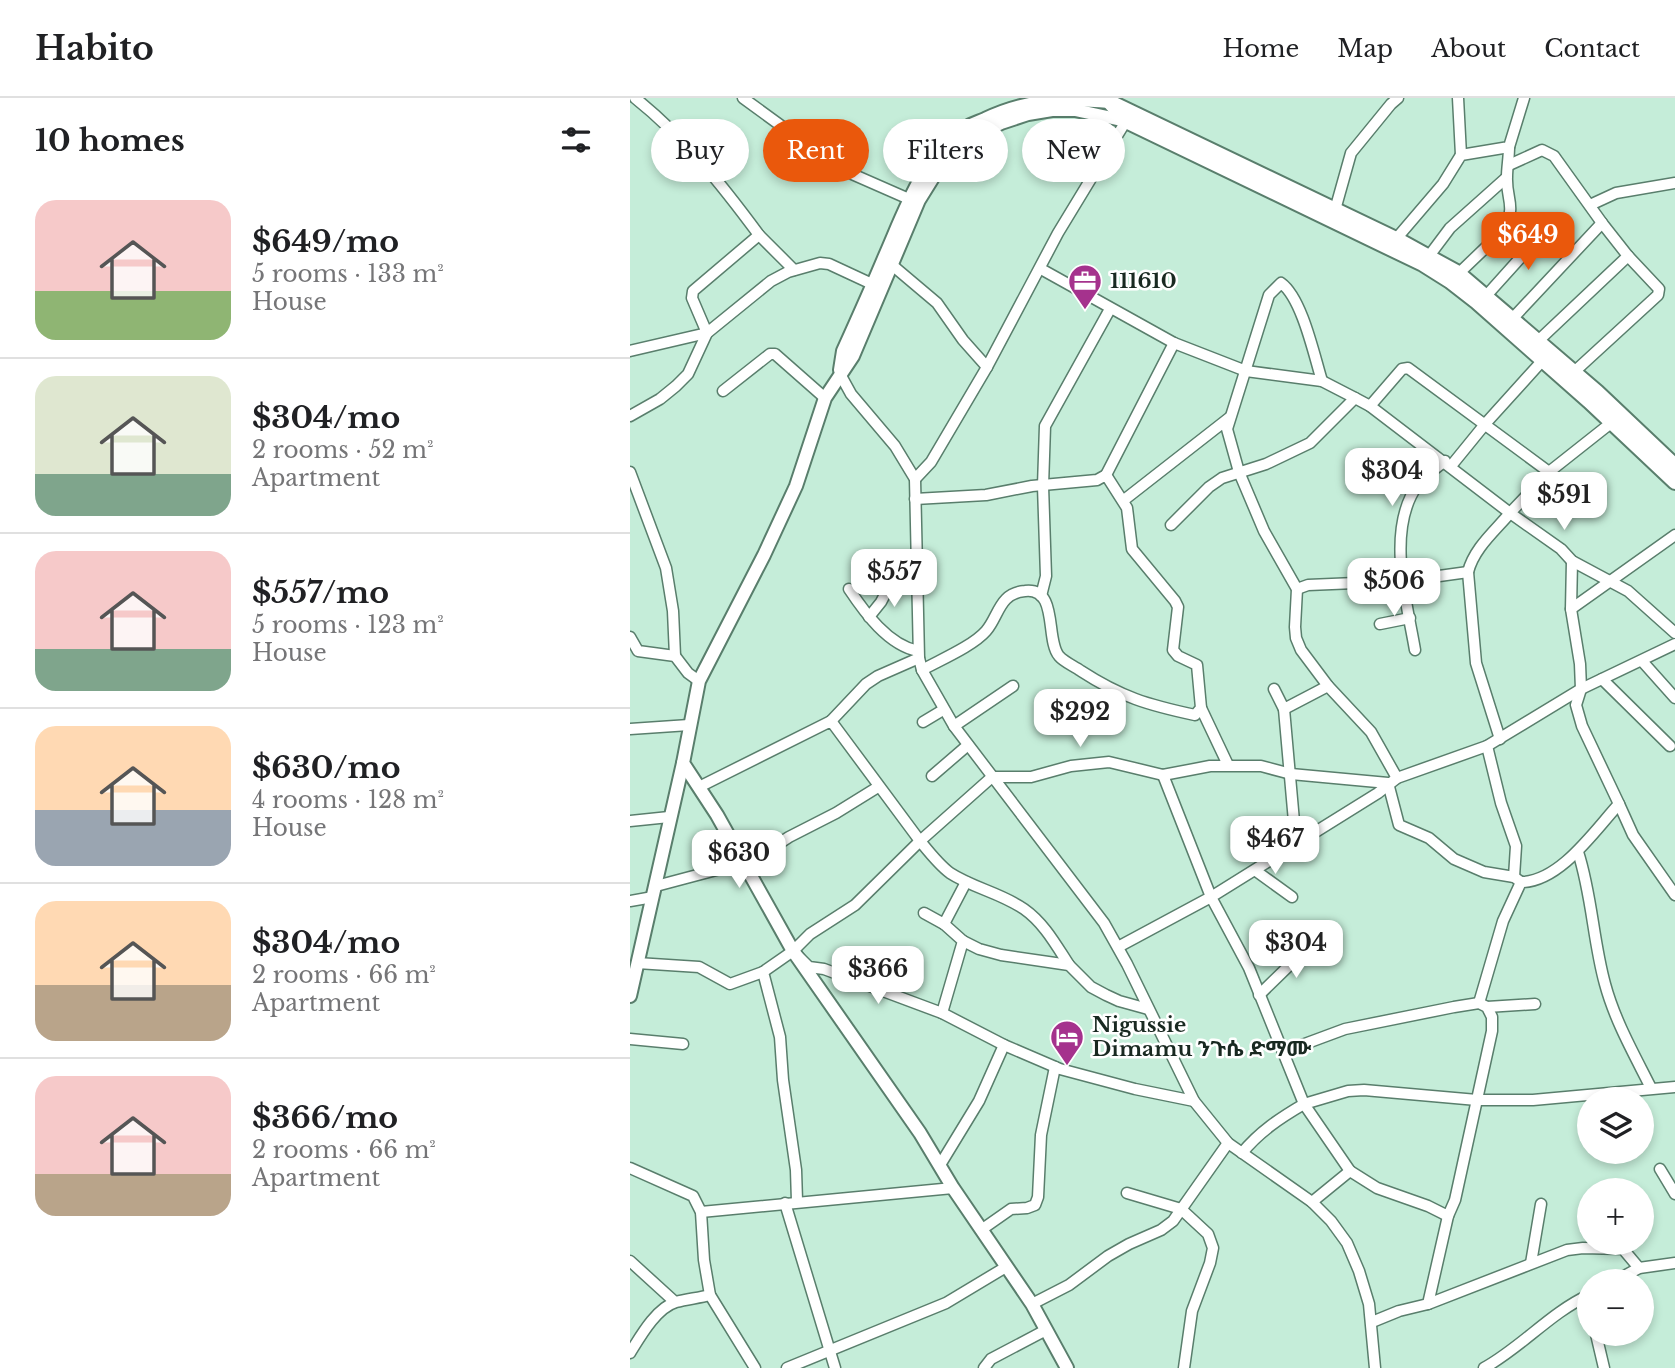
<!DOCTYPE html>
<html lang="en">
<head>
<meta charset="utf-8">
<style>
  :root { --surface:#fff; --page:#f2f2f2; --text:#202124; --muted:#757577; --line:#e0e0e0; --accent:#ea580c }
  body { margin:0; font-family:"Libre Baskerville","Noto Sans Ethiopic",serif; background:var(--page); color:var(--text); height:100vh; display:flex; flex-direction:column; font-size:26px; white-space:nowrap }
  * { box-sizing:border-box; margin:0 }
  p { font-size:23px; color:var(--muted) }
  .icon { flex:none; width:38px; height:38px; fill:none; stroke:currentColor; stroke-width:2; stroke-linecap:round; stroke-linejoin:round }
  .map { position:relative; flex:1; overflow:hidden }
  .side { display:flex; flex-direction:column; background:var(--surface); width:630px }
  .side>* { flex:none }
  .top-card { position:absolute; left:21px; top:21px; width:665px; height:63px; display:flex; gap:14px }
  .tools { position:absolute; left:947px; top:989px; display:grid; gap:14px }
  .tools a { display:grid; place-items:center; width:77px; height:77px; border-radius:50%; background:var(--surface); box-shadow:0 4px 10px #0003; font-size:35px }
  .price { position:absolute; translate:-50% -60px; padding:0 16px; border-radius:14px; background:#fff; color:#222; font-size:23px; line-height:46px; filter:drop-shadow(0 2px 4px #0008) }
  .price::after { content:''; position:absolute; left:50%; top:42px; width:21px; height:16px; margin-left:-10px; background:inherit; clip-path:polygon(0 0,100% 0,50% 100%) }
  .price.active { background:var(--accent); color:#fff }
  ul { padding:0; list-style:none }
  li { display:flex; align-items:center; gap:21px; height:175px; padding:0 35px }
  li+li { border-top:2px solid var(--line) }
  li span { display:grid; place-items:center; flex:none; width:196px; height:140px; border-radius:21px; color:#555 }
  li>.icon { margin-inline-start:auto }
  span .icon { width:84px; height:84px; fill:#fffc; stroke-width:1 }
  li b { font-size:30px }
  h2 { display:flex; justify-content:space-between; align-items:center; height:84px; padding:0 35px; font-size:30px }
  .chip { padding:0 24px; border-radius:32px; background:var(--surface); box-shadow:0 4px 10px #0003; font-size:24px; line-height:63px }
  .chip.active { background:var(--accent); color:#fff }
  header { display:flex; align-items:center; gap:42px; box-sizing:border-box; height:98px; padding:0 35px; background:var(--surface); border-bottom:2px solid var(--line) }
  header strong { font-size:33px }
  nav { display:flex; gap:38px; margin-inline-start:auto; font-size:24px }
  main { display:flex; flex:1; min-height:0 }
  .map>svg:first-child { display:block }
  .lines { fill:none; stroke-linecap:round; stroke-linejoin:round }
  .minor-casing { stroke:#597e6c; stroke-width:13 }
  .tertiary-casing { stroke:#597e6c; stroke-width:16 }
  .secondary-casing { stroke:#597e6c; stroke-width:18 }
  .minor { stroke:#fff; stroke-width:10 }
  .tertiary { stroke:#fff; stroke-width:12 }
  .secondary { stroke:#fff; stroke-width:14 }
  .labels { text-anchor:middle; stroke-width:5; stroke-linejoin:round; paint-order:stroke }
  .poi-label { font-size:21px; font-weight:bold; fill:#192921; stroke:#fff; text-anchor:start }
</style>
</head>
<body>
<header>
<strong>Habito</strong>
<nav><a>Home</a><a>Map</a><a>About</a><a>Contact</a></nav>
</header>
<main>
<section class="side">
<h2>10 homes<svg class="icon" aria-label="filters" viewBox="0 0 24 24"><path d="M4 7h16M4 17h16"/><circle cx="9" cy="7" r="2"/><circle cx="15" cy="17" r="2"/></svg></h2>
<ul>
<li><span style="background:linear-gradient(#f6c9c9 65%,#8fb573 0)"><svg class="icon" aria-label="home" viewBox="0 0 24 24"><path d="M3 11l9-7 9 7M6 9v11h12V9"/></svg></span><div><b>$649/mo</b><p>5 rooms · 133 m²</p><p>House</p></div></li>
<li><span style="background:linear-gradient(#dfe7d0 70%,#7fa58c 0)"><svg class="icon" aria-label="home" viewBox="0 0 24 24"><path d="M3 11l9-7 9 7M6 9v11h12V9"/></svg></span><div><b>$304/mo</b><p>2 rooms · 52 m²</p><p>Apartment</p></div></li>
<li><span style="background:linear-gradient(#f6c9c9 70%,#7fa58c 0)"><svg class="icon" aria-label="home" viewBox="0 0 24 24"><path d="M3 11l9-7 9 7M6 9v11h12V9"/></svg></span><div><b>$557/mo</b><p>5 rooms · 123 m²</p><p>House</p></div></li>
<li><span style="background:linear-gradient(#ffd9b3 60%,#9aa5b1 0)"><svg class="icon" aria-label="home" viewBox="0 0 24 24"><path d="M3 11l9-7 9 7M6 9v11h12V9"/></svg></span><div><b>$630/mo</b><p>4 rooms · 128 m²</p><p>House</p></div></li>
<li><span style="background:linear-gradient(#ffd9b3 60%,#b9a48a 0)"><svg class="icon" aria-label="home" viewBox="0 0 24 24"><path d="M3 11l9-7 9 7M6 9v11h12V9"/></svg></span><div><b>$304/mo</b><p>2 rooms · 66 m²</p><p>Apartment</p></div></li>
<li><span style="background:linear-gradient(#f6c9c9 70%,#b9a48a 0)"><svg class="icon" aria-label="home" viewBox="0 0 24 24"><path d="M3 11l9-7 9 7M6 9v11h12V9"/></svg></span><div><b>$366/mo</b><p>2 rooms · 66 m²</p><p>Apartment</p></div></li>
</ul>
</section>
<div class="map">
<svg width="1045" height="1270" viewBox="0 0 1045 1270">
  <rect width="100%" height="100%" fill="#c5edd9"/>
  <g class="lines">
    <!-- minor casing -->
    <g class="minor-casing">
      <g id="minor">
        <path d="M5,0c49,39 87,87 124,137"/>
        <polyline points="113,0 194,59 222,76 279,101"/>
        <polyline points="828,0 831,57"/>
        <polyline points="879,67 912,52 924,58 972,125 998,158 1029,191 1028,197 944,274"/>
        <polyline points="960,107 986,95 1045,85"/>
        <polyline points="705,112 721,55 761,6 768,0"/>
        <polyline points="766,141 813,86 831,57 879,49 894,0"/>
        <polyline points="799,158 820,130 876,80"/>
        <polyline points="262,167 307,205 333,242 357,269"/>
        <path d="M411,171l133,74 72,28 76,10 33,17 15,8 140,107c-15,18 -36,35 -42,59"/>
        <path d="M826,178l49,-47c11,-25 1,-30 2,-52 0,-10 2,-19 2,-30"/>
        <polyline points="856,198 917,130"/>
        <polyline points="883,220 972,125"/>
        <polyline points="908,243 998,158"/>
        <polyline points="0,253 77,235 62,200 63,193 129,137 164,172"/>
        <polyline points="210,276 221,296 265,348 285,381 289,560 292,572 324,628 474,825 497,866 564,1003 598,1045 682,1104 701,1123 717,1145 729,1173 739,1206 745,1270"/>
        <path d="M692,283c-8,-26 -20,-83 -41,-98l-12,12 -42,134 12,43 25,59 33,58 -2,38 1,11 5,12 27,36 43,46 26,46"/>
        <polyline points="93,293 140,256 145,256 195,300"/>
        <polyline points="740,308 772,271 778,270 919,374"/>
        <polyline points="0,318 30,301 46,288 58,276 77,235 141,183 158,174 190,165 199,166 242,186"/>
        <polyline points="981,325 919,374 880,415 931,451 942,463 998,493 1045,535"/>
        <polyline points="821,368 856,325 913,262"/>
        <polyline points="0,374 36,470 43,513 45,558"/>
        <polyline points="476,377 544,245"/>
        <polyline points="285,381 301,364 357,269 428,135 496,23"/>
        <path d="M285,401l71,-4 46,-9 65,-6 9,-5 21,33 5,41 43,52 3,6 -5,43 5,6 19,9 4,43 -6,7c-47,-10 -74,-18 -114,-44 -7,-5 -17,-9 -22,-15 -14,-16 0,-69 -34,-65 -26,2 -26,25 -39,40 -13,15 -46,29 -64,39"/>
        <polyline points="494,402 599,320"/>
        <polyline points="541,427 579,389 592,380 636,366 680,345 725,300"/>
        <path d="M219,491c16,24 39,56 69,62"/>
        <polyline points="667,491 678,487 773,483 838,474 846,565 870,641"/>
        <polyline points="411,498 416,478 413,388 415,328 480,211"/>
        <polyline points="941,511 942,463"/>
        <polyline points="239,519 251,504 261,485"/>
        <polyline points="750,526 780,520"/>
        <polyline points="0,539 8,553 45,558 58,575 69,583"/>
        <path d="M785,552c-8,-47 -26,-109 -4,-154 7,-15 21,-25 34,-35"/>
        <polyline points="1012,563 1045,600"/>
        <polyline points="972,581 1040,648"/>
        <polyline points="644,591 654,611 698,588"/>
        <polyline points="571,610 598,667"/>
        <polyline points="654,611 666,746"/>
        <polyline points="201,623 236,586 248,578 289,560"/>
        <polyline points="293,624 313,612"/>
        <polyline points="324,628 383,588"/>
        <polyline points="0,631 59,627"/>
        <polyline points="857,648 871,705 886,748 884,779"/>
        <polyline points="302,678 338,647"/>
        <polyline points="69,689 201,623 290,743 362,679 401,679 441,668 479,664 533,677 580,668 631,668 661,676 758,685 769,727 799,740 824,761 854,774 884,779 891,784"/>
        <polyline points="989,706 1003,737 1045,797"/>
        <polyline points="0,723 39,719"/>
        <path d="M948,754c14,43 15,89 27,132 10,37 29,70 46,104"/>
        <polyline points="626,773 662,799"/>
        <polyline points="26,788 124,762 159,739 206,715 248,689"/>
        <polyline points="0,803 23,799"/>
        <polyline points="294,815 314,826 336,784"/>
        <polyline points="333,843 349,851 371,857 439,867 461,889 476,897 489,903 518,911"/>
        <polyline points="488,849 581,799 533,677"/>
        <path d="M163,853l17,-17 45,-29 65,-64c9,11 19,24 30,32 23,15 51,20 74,36 20,14 32,36 45,56"/>
        <polyline points="7,865 69,869 100,886 133,874"/>
        <polyline points="629,897 669,858 686,845"/>
        <path d="M849,905l24,-82 18,-39c39,0 74,-52 98,-78l-37,-78 -6,-21 5,-16 -1,-25 -9,-55 104,-74"/>
        <polyline points="857,909 905,906"/>
        <polyline points="312,915 333,843 314,826"/>
        <polyline points="0,941 53,946"/>
        <polyline points="653,954 715,931 824,909 849,905 857,909 862,919 862,933 825,1102 818,1118 798,1108 747,1090 720,1073 682,1104"/>
        <path d="M612,1055c17,-21 38,-35 62,-49l-55,-136 -38,-71 167,-104 19,-15 90,-32 94,-57 94,-45"/>
        <polyline points="310,1067 349,1003 374,947"/>
        <polyline points="0,1070 63,1098 71,1114 74,1162 80,1197 125,1270"/>
        <polyline points="1030,1071 1045,1096"/>
        <polyline points="720,1073 674,1006 718,993 734,992 847,1002 903,1002 1045,989"/>
        <polyline points="497,1095 551,1111 578,1136 583,1150 580,1165 562,1213 554,1270"/>
        <polyline points="167,1103 166,1072 153,982 150,939 133,874 163,853 179,869 194,871 312,915 374,947 430,971 505,991 564,1003"/>
        <polyline points="155,1105 205,1270"/>
        <polyline points="71,1114 323,1090"/>
        <polyline points="351,1132 381,1111 397,1110 405,1107 408,1099 411,1037 425,969"/>
        <polyline points="0,1163 45,1204"/>
        <polyline points="901,1165 911,1106"/>
        <polyline points="985,1183 1009,1170 1045,1165"/>
        <polyline points="402,1206 439,1187 478,1158 499,1146 531,1132 543,1123 598,1045"/>
        <polyline points="798,1206 937,1152 953,1150 993,1151 1009,1170"/>
        <polyline points="742,1224 769,1213 798,1206 818,1118"/>
        <polyline points="966,1236 974,1270"/>
        <path d="M0,1255c10,-16 26,-45 46,-51 11,-3 23,-4 34,-7"/>
        <polyline points="157,1270 316,1205 376,1169"/>
        <polyline points="354,1270 361,1261 416,1232"/>
        <path d="M854,1270c38,-21 66,-55 105,-73"/>
      </g>
    </g>
    <!-- tertiary casing -->
    <g class="tertiary-casing">
      <g id="tertiary">
        <path d="M210,272l3,-19c14,-31 28,-62 41,-93 20,-45 38,-101 81,-130 6,-4 13,-6 20,-9 41,-20 80,-21 125,-17"/>
        <polyline points="0,898 53,665"/>
        <polyline points="437,1270 402,1206 323,1090 290,1035 163,853 87,717 53,665 69,583 134,457 166,388 195,300 223,258 289,102 307,73 326,51 344,38 371,25 398,16 422,12 445,12 496,23"/>
      </g>
    </g>
    <!-- secondary casing -->
    <g class="secondary-casing">
      <g id="secondary">
        <polyline points="476,0 496,23 793,166 820,183 847,204 959,303 1045,384"/>
        <polyline points="484,6 766,141 828,175 967,294 1045,368"/>
      </g>
    </g>
    <!-- minor -->
    <use href="#minor" class="minor"/>
    <!-- tertiary -->
    <use href="#tertiary" class="tertiary"/>
    <!-- secondary -->
    <use href="#secondary" class="secondary"/>
  </g>
  <!-- icons -->
  <defs>
    <g id="office-pin" transform="scale(1.75)"><path d="M0 17L-7.5 6A9.5 9.5 0 1 1 7.5 6Z" fill="#a5328d" stroke="#fff"/><path d="M-6-3h4V-5.5h4V-3h4V5H-6ZM-1-4.5V-3h2v-1.5ZM-6 0V1H6V0Z" fill="#fff"/></g>
    <g id="hotel-pin" transform="scale(1.75)"><path d="M0 17L-7.5 6A9.5 9.5 0 1 1 7.5 6Z" fill="#a5328d" stroke="#fff"/><path d="M-6-4.5h1.5V1H6V5H4.5V3h-9V5H-6ZM-4 0a1.8 1.8 0 1 1 3.6 0ZM.5 0V-2.5h3Q6-2.5 6 0Z" fill="#fff"/></g>
  </defs>
  <g fill-rule="evenodd">
    <use href="#office-pin" x="455" y="183"/>
    <use href="#hotel-pin" x="437" y="939"/>
  </g>
  <g class="labels">
    <!-- poi labels -->
    <g class="poi-label">
      <text x="480" y="190">111610</text>
      <text x="462" y="934">Nigussie<tspan x="462" dy="24">Dimamu ንጉሴ ድማሙ</tspan></text>
    </g>
  </g>
</svg>
<div class="tools">
<a><svg class="icon" aria-label="layers" viewBox="0 0 24 24"><path d="M12 4l9 5-9 5-9-5zM3 14l9 5 9-5"/></svg></a>
<a>+</a>
<a>−</a>
</div>
<b class="price active" style="left:898px;top:174px">$649</b>
<b class="price" style="left:762px;top:410px">$304</b>
<b class="price" style="left:934px;top:434px">$591</b>
<b class="price" style="left:264px;top:511px">$557</b>
<b class="price" style="left:764px;top:520px">$506</b>
<b class="price" style="left:450px;top:651px">$292</b>
<b class="price" style="left:645px;top:778px">$467</b>
<b class="price" style="left:109px;top:792px">$630</b>
<b class="price" style="left:666px;top:882px">$304</b>
<b class="price" style="left:248px;top:908px">$366</b>
<div class="top-card">
<a class="chip">Buy</a>
<a class="chip active">Rent</a>
<a class="chip">Filters</a>
<a class="chip">New</a>
</div>
</div>
</main>
</body>
</html>
